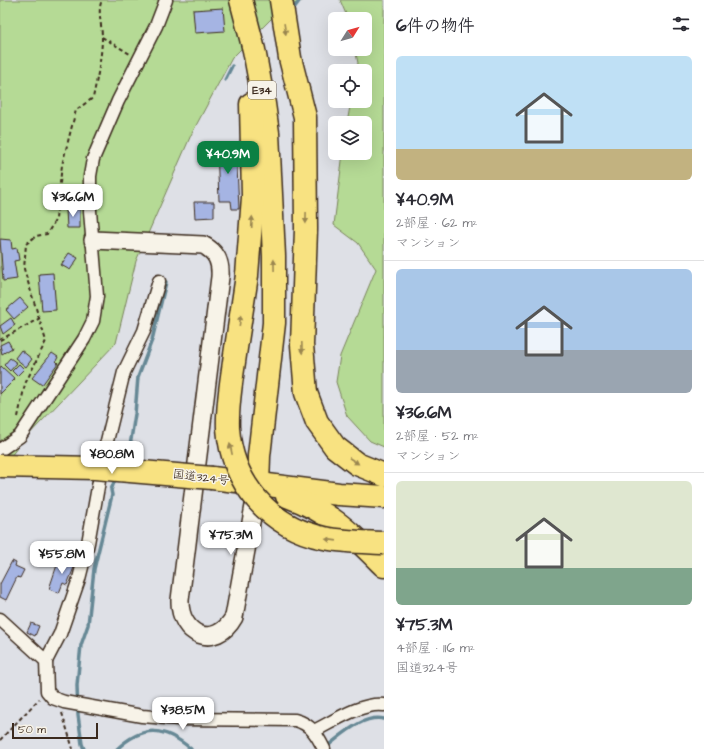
<!DOCTYPE html>
<html lang="ja">
<head>
<meta charset="utf-8">
<style>
  :root { --surface:#fff; --page:#f7f7f7; --text:#2b2b33; --muted:#7c7c81; --line:#e1e1e2; --accent:#0b8043 }
  body { margin:0; font-family:"Architects Daughter","Klee One",sans-serif; background:var(--page); color:var(--text); height:100vh; display:flex; flex-direction:column; font-size:15px; white-space:nowrap }
  * { box-sizing:border-box; margin:0 }
  p { font-size:13px; color:var(--muted) }
  .icon { flex:none; width:22px; height:22px; fill:none; stroke:currentColor; stroke-width:2; stroke-linecap:round; stroke-linejoin:round }
  .map { position:relative; flex:1; overflow:hidden }
  .panel { display:flex; flex-direction:column; background:var(--surface); width:320px }
  .panel>* { flex:none }
  .needle { width:26px; rotate:53deg }
  .fabs { position:absolute; left:328px; top:12px; display:grid; gap:8px }
  .fabs a { display:grid; place-items:center; width:44px; height:44px; border-radius:6px; background:var(--surface); box-shadow:0 4px 16px #0002; font-size:20px }
  .scale { position:absolute; left:12px; bottom:10px; width:86px; box-sizing:border-box; padding-left:4px; border:2px solid #3b2a1e; border-top:0; font-size:11px; line-height:14px; white-space:nowrap; color:#3b2a1e; -webkit-text-stroke:3px #f7f3e8; paint-order:stroke }
  .price { position:absolute; translate:-50% -34px; padding:0 9px; border-radius:8px; background:#fff; color:#222; font-size:13px; line-height:26px; filter:drop-shadow(0 1px 2px #0008) }
  .price::after { content:''; position:absolute; left:50%; top:24px; width:12px; height:9px; margin-left:-6px; background:inherit; clip-path:polygon(0 0,100% 0,50% 100%) }
  .price.on { background:var(--accent); color:#fff }
  ul { padding:0; list-style:none }
  li { display:grid; align-content:center; gap:8px; height:212px; padding:0 12px }
  li+li { border-top:1px solid var(--line) }
  li span { display:grid; place-items:center; height:124px; border-radius:6px; color:#555 }
  li>.icon { margin-inline-start:auto }
  span .icon { width:72px; height:72px; fill:#fffc; stroke-width:1 }
  li b { font-size:17px }
  h2 { display:flex; justify-content:space-between; align-items:center; height:48px; padding:0 12px; font-size:17px }
  main { display:flex; flex:1; min-height:0 }
  .map>svg:first-child { display:block }
  .green { fill:#b5da95; stroke:#78825a }
  .lines { fill:none; stroke-linecap:round; stroke-linejoin:round }
  .stream { stroke:#668895; stroke-width:3.5 }
  .building { fill:#a5b4e3; stroke:#3b2a1e }
  .street-casing { stroke:#3b2a1e; stroke-width:15 }
  .secondary-casing { stroke:#3b2a1e; stroke-width:20 }
  .highway-casing { stroke:#3b2a1e; stroke-width:25 }
  .path { stroke:#3b2a1e; stroke-width:2; stroke-dasharray:4 3; stroke-linecap:butt }
  .street { stroke:#f7f3e8; stroke-width:12 }
  .secondary { stroke:#f7f3e8; stroke-width:17 }
  .highway { stroke:#f8e281; stroke-width:22 }
  .highway-bridge-casing { stroke:#3b2a1e; stroke-width:25; stroke-linecap:butt }
  .highway-bridge { stroke:#f8e281; stroke-width:22 }
  .oneway { fill:#9a8650 }
  .labels { text-anchor:middle; stroke-width:3; stroke-linejoin:round; paint-order:stroke }
  .shield { fill:#f7f3e8; stroke:#73665b; stroke-width:1 }
  .shield-label { font-size:11px; font-weight:bold; fill:#3b2a1e }
  .street-label { font-size:12px; fill:#3b2a1e; stroke:#f7f3e8 }
</style>
</head>
<body>
<main>
<div class="map">
<svg width="384" height="749" viewBox="0 0 384 749">
  <rect width="100%" height="100%" fill="#dee0e6"/>
  <filter id="ink" filterUnits="userSpaceOnUse"><feTurbulence type="fractalNoise" baseFrequency=".025" numOctaves="2"/><feDisplacementMap in="SourceGraphic" scale="8" xChannelSelector="R" yChannelSelector="G"/><feConvolveMatrix kernelMatrix="1 2 1 2 8 2 1 2 1" color-interpolation-filters="sRGB"/></filter>
  <g filter="url(#ink)">
    <!-- green -->
    <g class="green">
      <polygon points="0,0 304,0 280,10 232,58 191,135 136,261 116,343 21,443 0,470"/>
      <polygon points="340,0 384,0 384,447 370,441 347,416 336,382 340,356 376,269 358,243 334,225 343,153 365,153 365,123 347,123 351,101 365,101 365,71 356,71 358,63 355,49 365,49 365,19 348,19"/>
    </g>
    <g class="lines">
      <!-- stream -->
      <g class="stream">
        <polyline points="291,12 300,0"/>
        <polyline points="225,80 232,66"/>
        <polyline points="123,462 130,446 135,414 138,377 152,340 166,282"/>
        <path d="M326,747c15,-11 37,-33 58,-28"/>
        <polyline points="84,749 82,744 78,715 77,685 81,645 88,625 94,569 112,495 111,490 116,477"/>
        <path d="M117,749c26,-24 47,-23 74,0"/>
      </g>
    </g>
    <!-- building -->
    <g class="building">
      <polygon points="223,8 225,31 195,33 193,10"/>
      <polygon points="236,145 239,209 232,209 231,201 219,201 217,146"/>
      <polygon points="194,202 214,202 214,217 195,218"/>
      <polygon points="66,209 80,209 80,228 67,228"/>
      <polygon points="0,239 11,240 12,249 17,248 19,260 14,261 17,279 3,281"/>
      <polygon points="69,253 78,258 70,270 61,265"/>
      <polygon points="53,273 56,310 42,311 39,274"/>
      <polygon points="20,298 28,307 14,319 6,310"/>
      <polygon points="11,318 15,325 3,334 0,326"/>
      <polygon points="8,341 12,348 2,354 0,345"/>
      <polygon points="21,350 32,359 26,367 15,358"/>
      <polygon points="52,353 58,357 56,361 58,363 42,385 32,378"/>
      <polygon points="10,358 17,363 10,371 4,365"/>
      <polygon points="19,364 24,369 17,376 12,371"/>
      <polygon points="1,366 15,379 0,394 0,368"/>
      <polygon points="68,558 75,560 73,564 75,565 67,585 63,583 59,593 49,589 59,559 67,562"/>
      <polygon points="12,561 16,563 15,566 24,570 20,578 17,577 6,600 0,597 0,584"/>
      <polygon points="31,623 39,626 35,636 27,632"/>
    </g>
    <g class="lines">
      <!-- street casing -->
      <g class="street-casing">
        <g id="street">
          <polyline points="0,450 20,436 84,339 93,321 97,296 90,211 90,176 93,159 118,101 156,26 166,0"/>
          <path d="M0,619l46,42 1,30 6,7 11,4 78,14 37,3 116,1c16,4 22,15 29,29"/>
          <polyline points="46,661 60,634 79,579 88,543 104,453 124,372 144,331 159,281"/>
          <path d="M314,731c20,-10 48,-29 70,-26"/>
        </g>
      </g>
      <!-- secondary casing -->
      <g class="secondary-casing">
        <path id="secondary" d="M93,240l110,5c14,7 18,17 17,32l-40,323c-1,35 35,51 54,17l23,-128"/>
      </g>
      <!-- highway casing -->
      <g class="highway-casing">
        <g id="highway">
          <polyline points="241,0 254,50 264,104 268,133 274,256 274,323 259,456 258,485"/>
          <polyline points="281,0 290,58 305,117 306,229 302,345 306,393 317,422 335,447 357,464 384,475"/>
          <polyline points="247,275 253,197 251,104"/>
          <polyline points="212,478 339,494 384,497"/>
          <path d="M287,496c44,16 65,38 97,70"/>
        </g>
      </g>
      <!-- path -->
      <g class="path">
        <polyline points="102,37 130,54"/>
        <polyline points="0,340 40,318"/>
        <path d="M18,417l7,-33 21,-43 -22,-72 2,-25 10,-8 11,-2 9,-15 6,-54 14,-55 17,-12c4,-20 9,-41 9,-61 0,-12 -5,-26 0,-37"/>
        <polyline points="62,713 73,749"/>
        <polyline points="0,740 39,699"/>
      </g>
      <!-- street -->
      <use href="#street" class="street"/>
      <!-- secondary -->
      <use href="#secondary" class="secondary"/>
      <!-- highway -->
      <use href="#highway" class="highway"/>
      <!-- highway-bridge casing -->
      <g class="highway-bridge-casing">
        <g id="highway-bridge">
          <path d="M247,275c-4,29 -9,58 -13,87 -3,22 -7,44 -6,66 4,55 41,99 96,110 19,4 40,4 60,5"/>
          <polyline points="0,466 95,468 212,478"/>
        </g>
      </g>
      <!-- highway-bridge -->
      <use href="#highway-bridge" class="highway-bridge"/>
    </g>
    <!-- one-way arrows -->
    <defs><path id="oneway-solid" d="M-6-.8H1V-3.2L6.5 0L1 3.2V.8H-6Z"/></defs>
    <g class="oneway">
      <use href="#oneway-solid" transform="translate(285 29) rotate(81)"/>
      <use href="#oneway-solid" transform="translate(306 218) rotate(91)"/>
      <use href="#oneway-solid" transform="translate(252 222) rotate(-87)"/>
      <use href="#oneway-solid" transform="translate(274 265) rotate(-91)"/>
      <use href="#oneway-solid" transform="translate(240 321) rotate(-82)"/>
      <use href="#oneway-solid" transform="translate(302 348) rotate(88)"/>
      <use href="#oneway-solid" transform="translate(231 449) rotate(-102)"/>
      <use href="#oneway-solid" transform="translate(354 461) rotate(33)"/>
      <use href="#oneway-solid" transform="translate(331 540) rotate(-172)"/>
    </g>
  </g>
  <g class="labels">
    <!-- shield labels -->
    <rect class="shield" x="248" y="81" width="28" height="18" rx="3"/>
    <g class="shield-label">
      <text x="262" y="94">E34</text>
    </g>
    <!-- street labels -->
    <g class="street-label">
      <text transform="translate(201 477) rotate(7)" y="4">国道324号</text>
    </g>
  </g>
</svg>
<div class="fabs">
<a><svg class="needle" viewBox="-14 -14 28 28"><path d="M0-13l5 13h-10z" fill="#e53935"/><path d="M0 13l5-13h-10z" fill="#7c7c81"/></svg></a>
<a><svg class="icon" aria-label="locate" viewBox="0 0 24 24"><circle cx="12" cy="12" r="6"/><path d="M12 2v4M12 18v4M2 12h4M18 12h4"/></svg></a>
<a><svg class="icon" aria-label="layers" viewBox="0 0 24 24"><path d="M12 4l9 5-9 5-9-5zM3 14l9 5 9-5"/></svg></a>
</div>
<div class="scale">50 m</div>
<b class="price on" style="left:228px;top:175px">¥40.9M</b>
<b class="price" style="left:73px;top:218px">¥36.6M</b>
<b class="price" style="left:112px;top:475px">¥80.8M</b>
<b class="price" style="left:231px;top:556px">¥75.3M</b>
<b class="price" style="left:62px;top:575px">¥55.8M</b>
<b class="price" style="left:183px;top:731px">¥38.5M</b>
</div>
<section class="panel">
<h2>6件の物件<svg class="icon" aria-label="filters" viewBox="0 0 24 24"><path d="M4 7h16M4 17h16"/><circle cx="9" cy="7" r="2"/><circle cx="15" cy="17" r="2"/></svg></h2>
<ul>
<li><span style="background:linear-gradient(#bfe0f5 75%,#c2b280 0)"><svg class="icon" aria-label="home" viewBox="0 0 24 24"><path d="M3 11l9-7 9 7M6 9v11h12V9"/></svg></span><div><b>¥40.9M</b><p>2部屋 · 62 m²</p><p>マンション</p></div></li>
<li><span style="background:linear-gradient(#a9c7e8 65%,#9aa5b1 0)"><svg class="icon" aria-label="home" viewBox="0 0 24 24"><path d="M3 11l9-7 9 7M6 9v11h12V9"/></svg></span><div><b>¥36.6M</b><p>2部屋 · 52 m²</p><p>マンション</p></div></li>
<li><span style="background:linear-gradient(#dfe7d0 70%,#7fa58c 0)"><svg class="icon" aria-label="home" viewBox="0 0 24 24"><path d="M3 11l9-7 9 7M6 9v11h12V9"/></svg></span><div><b>¥75.3M</b><p>4部屋 · 116 m²</p><p>国道324号</p></div></li>
</ul>
</section>
</main>
</body>
</html>
